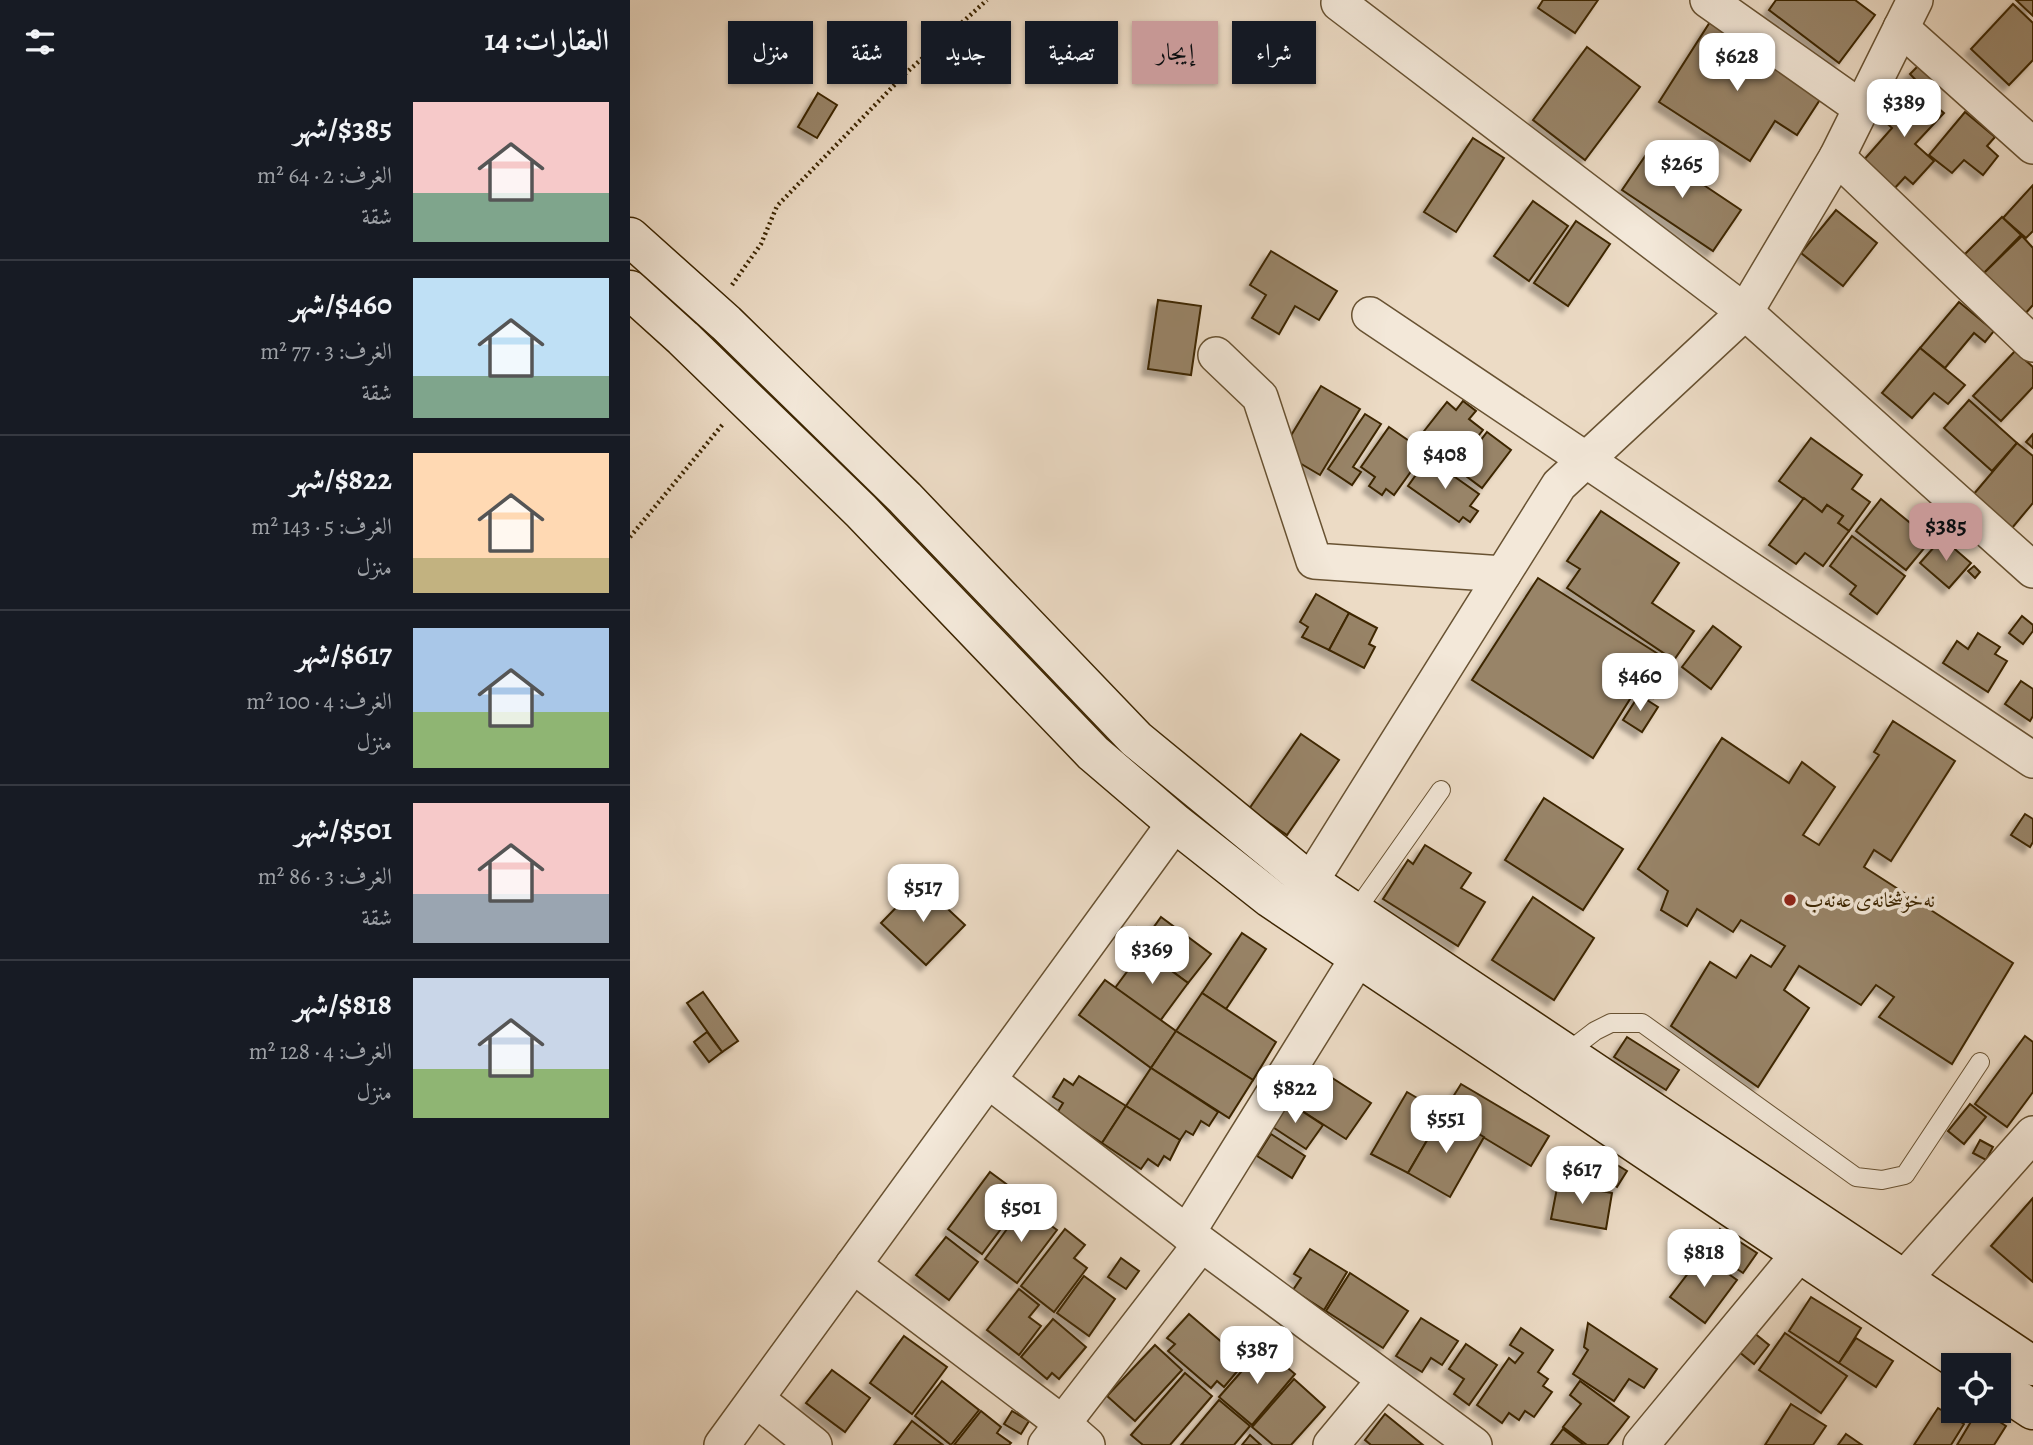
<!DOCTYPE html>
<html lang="ar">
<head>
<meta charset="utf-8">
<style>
  :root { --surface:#171b24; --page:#20242c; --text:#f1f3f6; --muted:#9ea1a6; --line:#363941; --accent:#c59692 }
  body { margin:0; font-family:Alegreya,Amiri,serif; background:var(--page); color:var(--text); direction:rtl; height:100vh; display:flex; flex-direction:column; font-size:26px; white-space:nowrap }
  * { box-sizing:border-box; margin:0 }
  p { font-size:23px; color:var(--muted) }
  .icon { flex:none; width:38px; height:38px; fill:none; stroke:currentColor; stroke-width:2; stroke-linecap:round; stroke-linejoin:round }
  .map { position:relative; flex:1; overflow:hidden; direction:ltr }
  .drawer { display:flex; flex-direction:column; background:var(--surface); width:630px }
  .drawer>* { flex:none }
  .guide { position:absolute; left:21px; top:21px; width:665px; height:63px; direction:rtl; display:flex; gap:14px }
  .tools { position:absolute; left:1311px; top:1353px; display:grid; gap:14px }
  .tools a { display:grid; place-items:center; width:70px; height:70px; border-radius:0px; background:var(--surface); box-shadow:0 2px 5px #0004; font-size:35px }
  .price { position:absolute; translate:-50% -60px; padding:0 16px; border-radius:14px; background:#fff; color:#222; font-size:23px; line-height:46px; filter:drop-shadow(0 2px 4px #0008) }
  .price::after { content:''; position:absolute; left:50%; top:42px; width:21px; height:16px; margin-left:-10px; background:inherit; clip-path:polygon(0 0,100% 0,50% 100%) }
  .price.on { background:var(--accent); color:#111 }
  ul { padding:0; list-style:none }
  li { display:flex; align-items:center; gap:21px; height:175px; padding:0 21px }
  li+li { border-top:2px solid var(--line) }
  li span { display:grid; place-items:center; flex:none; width:196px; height:140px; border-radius:0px; color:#555 }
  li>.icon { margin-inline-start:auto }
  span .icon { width:84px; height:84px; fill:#fffc; stroke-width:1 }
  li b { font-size:30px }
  h2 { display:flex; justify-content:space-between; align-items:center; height:84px; padding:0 21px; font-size:30px }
  .chip { padding:0 24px; border-radius:0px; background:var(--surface); box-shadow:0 2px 5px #0004; font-size:24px; line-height:63px }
  .chip.on { background:var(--accent); color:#111 }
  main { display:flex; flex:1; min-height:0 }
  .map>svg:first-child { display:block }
  .building { fill:#988467; stroke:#3c2501; stroke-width:2; filter:url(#shadow) }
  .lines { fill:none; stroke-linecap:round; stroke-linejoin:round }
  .lane-casing { stroke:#685232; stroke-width:20 }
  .street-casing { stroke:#685232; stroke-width:38 }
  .secondary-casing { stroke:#3c2501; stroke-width:41 }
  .path { stroke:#3c2501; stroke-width:4.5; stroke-dasharray:2 3.5; stroke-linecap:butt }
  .lane { stroke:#f3e8d9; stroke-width:18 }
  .street { stroke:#f3e8d9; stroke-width:35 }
  .secondary { stroke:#f3e8d9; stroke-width:38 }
  .poi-dot { fill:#8f2418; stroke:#f3e8d9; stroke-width:2.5 }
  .labels { text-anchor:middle; stroke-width:7; stroke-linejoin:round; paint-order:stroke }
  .poi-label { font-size:21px; fill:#3c2501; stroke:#f3e8d9; text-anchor:start }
</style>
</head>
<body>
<main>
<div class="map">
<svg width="1403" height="1445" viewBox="0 0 1403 1445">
  <defs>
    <filter id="shadow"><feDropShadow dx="-6" dy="6" stdDeviation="2" flood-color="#0004"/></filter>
  </defs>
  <rect width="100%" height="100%" fill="#ecdbc5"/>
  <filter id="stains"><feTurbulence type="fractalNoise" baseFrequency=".00286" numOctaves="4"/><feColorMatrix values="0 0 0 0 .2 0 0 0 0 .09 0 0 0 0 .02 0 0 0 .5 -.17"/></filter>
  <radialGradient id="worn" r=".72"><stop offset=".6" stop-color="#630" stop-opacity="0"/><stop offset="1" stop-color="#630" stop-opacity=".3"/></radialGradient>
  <!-- building -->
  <g class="building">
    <polygon points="913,0 968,0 945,33 908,8"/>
    <polygon points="1146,0 1225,0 1245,15 1209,63 1139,10"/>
    <polygon points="1386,0 1403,0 1403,16"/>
    <polygon points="1383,4 1403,23 1403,60 1379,85 1341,49"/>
    <polygon points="1080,22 1193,95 1167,135 1145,121 1120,161 1029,102"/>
    <polygon points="957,47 1010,87 955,160 903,120"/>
    <polygon points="1293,61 1308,77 1294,89 1280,74"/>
    <polygon points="1279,83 1314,113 1285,144 1304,161 1283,184 1275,177 1263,190 1232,162 1262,128 1249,116"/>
    <polygon points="188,93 207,105 187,138 168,127"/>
    <polygon points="1335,112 1365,137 1357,146 1368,156 1353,175 1334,160 1322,173 1299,155"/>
    <polygon points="843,138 874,158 826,232 794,212"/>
    <polygon points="1020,149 1111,210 1083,251 992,190"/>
    <polygon points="1403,185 1403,231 1396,238 1373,218"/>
    <polygon points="903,201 938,226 899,281 864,256"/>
    <polygon points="1206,210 1247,243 1213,286 1171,253"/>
    <polygon points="1372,217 1391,235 1351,276 1332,257"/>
    <polygon points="946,221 980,244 938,306 904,283"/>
    <polygon points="1392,236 1403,248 1403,305 1394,315 1353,274"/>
    <polygon points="641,251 707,291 689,320 665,306 649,334 622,318 636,295 620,285"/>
    <polygon points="528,300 571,306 561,375 518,369"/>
    <polygon points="1329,302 1364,331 1355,342 1344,333 1315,368 1290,348"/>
    <polygon points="1290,348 1335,385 1318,404 1304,393 1282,418 1252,393"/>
    <polygon points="1385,351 1403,367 1403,387 1371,421 1343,396"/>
    <polygon points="691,386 730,409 690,475 651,452"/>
    <polygon points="1339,400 1387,443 1362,471 1314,428"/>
    <polygon points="833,401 846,411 839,419 853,430 823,468 787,440 817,402 826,410"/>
    <polygon points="735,414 751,424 723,467 731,472 722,485 698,469"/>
    <polygon points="759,427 795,452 764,495 756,489 752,495 739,486 745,477 731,467"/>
    <polygon points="857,432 881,450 852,488 828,470"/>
    <polygon points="1403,434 1403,448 1396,442"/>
    <polygon points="1181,438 1232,475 1222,489 1240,502 1219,531 1208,523 1213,516 1197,505 1192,512 1149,481"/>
    <polygon points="1387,443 1403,456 1403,503 1382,528 1343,495"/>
    <polygon points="798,458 849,494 840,506 848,511 840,522 833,517 829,522 778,486"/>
    <polygon points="1174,498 1192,512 1197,505 1213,516 1208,523 1219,531 1193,566 1175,553 1166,564 1139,545"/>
    <polygon points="1251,499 1290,531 1285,537 1296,546 1276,570 1226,531"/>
    <polygon points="971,511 1049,563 1022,603 1064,631 1044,660 937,588 950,569 937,561"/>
    <polygon points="1222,536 1275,576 1247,614 1220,594 1226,586 1200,566"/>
    <polygon points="1312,538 1341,563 1319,588 1290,563"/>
    <polygon points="1344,566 1350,572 1345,578 1338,571"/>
    <polygon points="908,578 1044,664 1023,698 1007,688 963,758 842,680"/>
    <polygon points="686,594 719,613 699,650 672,637 678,627 670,622"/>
    <polygon points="719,613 747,628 739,644 745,647 734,668 699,650"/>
    <polygon points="1392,616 1403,625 1403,631 1393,644 1379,633"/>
    <polygon points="1083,626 1111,647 1081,689 1052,667"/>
    <polygon points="1348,633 1370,647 1365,654 1377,661 1358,692 1313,663 1327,641 1338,649"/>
    <polygon points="1391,681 1403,689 1403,716 1400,721 1375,704"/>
    <polygon points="1009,695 1028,707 1012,732 993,720"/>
    <polygon points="1263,721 1325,761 1261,861 1244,850 1234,867 1383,963 1322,1064 1249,1017 1264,997 1246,985 1231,1005 1169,966 1154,990 1179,1008 1128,1087 1041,1026 1080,962 1106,978 1121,955 1141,967 1155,946 1111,920 1103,932 1067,909 1057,926 1031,910 1038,891 1008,869 1092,738 1159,783 1172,762 1205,787 1173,835 1189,845 1249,755 1244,752"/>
    <polygon points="671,734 709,760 657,835 619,809"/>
    <polygon points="914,798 993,849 953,910 875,860"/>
    <polygon points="1395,814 1403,819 1403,842 1400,847 1381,835"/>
    <polygon points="795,845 841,873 831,888 855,902 828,946 753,899 778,860 783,864"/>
    <polygon points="290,883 335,925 296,965 251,923"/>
    <polygon points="903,897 964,938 924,1000 862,960"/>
    <polygon points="531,917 581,954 558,983 498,938 507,927 518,935"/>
    <polygon points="612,933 636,949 596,1009 572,993"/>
    <polygon points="513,950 558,983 530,1021 485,988"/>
    <polygon points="475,980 546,1031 521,1068 449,1015"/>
    <polygon points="73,992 108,1041 92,1052 57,1003"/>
    <polygon points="572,993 646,1042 623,1080 546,1031"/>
    <polygon points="546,1031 623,1080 599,1118 521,1068"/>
    <polygon points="77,1032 92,1052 79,1062 64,1042"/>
    <polygon points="1395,1036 1403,1042 1403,1092 1377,1127 1345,1104"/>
    <polygon points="997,1037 1049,1070 1036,1090 984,1057"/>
    <polygon points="679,1063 741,1103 716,1139 655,1100"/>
    <polygon points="521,1068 588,1112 579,1126 571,1121 563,1135 556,1131 550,1140 496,1106"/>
    <polygon points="449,1076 496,1106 472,1143 427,1113 433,1103 423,1097 434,1079 443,1085"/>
    <polygon points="831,1084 919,1136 901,1166 813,1113"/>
    <polygon points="777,1092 813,1113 778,1173 741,1154"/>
    <polygon points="655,1100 693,1125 676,1149 638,1124"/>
    <polygon points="1340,1104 1356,1117 1334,1144 1318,1131"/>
    <polygon points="496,1106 550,1140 540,1160 534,1156 528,1166 518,1159 511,1169 472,1143"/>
    <polygon points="813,1113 854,1137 820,1197 778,1173"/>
    <polygon points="641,1134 675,1156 662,1178 627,1156"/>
    <polygon points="1350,1140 1363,1147 1356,1160 1343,1153"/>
    <polygon points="974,1157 997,1171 987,1187 964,1173"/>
    <polygon points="360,1172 383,1189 371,1205 383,1213 352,1254 318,1229"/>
    <polygon points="928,1183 982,1193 976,1229 921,1219"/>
    <polygon points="1403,1198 1403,1282 1361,1246"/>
    <polygon points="394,1206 427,1230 387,1283 355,1259"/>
    <polygon points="435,1229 455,1245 444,1258 457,1268 424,1312 391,1286"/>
    <polygon points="1090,1229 1127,1253 1113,1273 1077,1249"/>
    <polygon points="316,1237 348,1262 319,1300 286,1275"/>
    <polygon points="680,1249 717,1272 694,1310 663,1290 671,1278 664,1274"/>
    <polygon points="1072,1255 1107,1280 1075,1323 1040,1297"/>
    <polygon points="491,1258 509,1271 496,1289 478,1277"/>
    <polygon points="720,1273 778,1311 753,1348 696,1311"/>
    <polygon points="454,1276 485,1299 459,1336 427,1313"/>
    <polygon points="389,1289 409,1305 399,1317 411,1326 389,1355 357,1330"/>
    <polygon points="1181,1297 1231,1328 1209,1363 1159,1331"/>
    <polygon points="559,1314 615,1362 594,1387 587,1381 581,1388 538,1351 545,1344 537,1338"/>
    <polygon points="791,1318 828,1341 812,1365 801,1358 792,1372 766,1356"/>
    <polygon points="423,1319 456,1347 429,1379 422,1373 417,1379 391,1357"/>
    <polygon points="958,1323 1027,1369 1014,1388 999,1379 984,1401 943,1374 958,1350 954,1347"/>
    <polygon points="891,1328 923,1350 908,1372 918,1379 913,1386 922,1392 904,1417 895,1411 889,1420 879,1413 872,1423 847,1405 879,1358 885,1363 893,1353 880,1345"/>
    <polygon points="1123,1332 1139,1345 1124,1364 1108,1351"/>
    <polygon points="1155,1333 1217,1376 1191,1413 1129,1370"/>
    <polygon points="274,1336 317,1367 282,1414 240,1383"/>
    <polygon points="1226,1338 1263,1361 1246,1387 1209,1363"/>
    <polygon points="836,1344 867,1365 839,1405 824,1394 834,1379 819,1369"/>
    <polygon points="525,1345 552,1370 505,1421 477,1396"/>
    <polygon points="633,1347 665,1374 622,1425 589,1397"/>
    <polygon points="202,1370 240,1398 215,1432 176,1403"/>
    <polygon points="555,1373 582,1396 540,1445 513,1445 501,1435"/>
    <polygon points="664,1379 695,1407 661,1445 643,1445 622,1427"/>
    <polygon points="312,1381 349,1410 321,1445 285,1416"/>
    <polygon points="950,1381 999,1417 977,1445 957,1445 933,1427 951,1404 940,1395"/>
    <polygon points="589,1400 620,1426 604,1445 551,1445"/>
    <polygon points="1161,1404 1196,1426 1183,1445 1135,1445"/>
    <polygon points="1308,1408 1334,1424 1321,1445 1284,1445"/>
    <polygon points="1348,1410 1351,1410 1376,1426 1364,1445 1327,1445"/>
    <polygon points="351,1411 371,1427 367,1433 381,1443 379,1445 324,1445"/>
    <polygon points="382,1411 399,1421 391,1434 374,1424"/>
    <polygon points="755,1414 793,1445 741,1445 735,1440"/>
    <polygon points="282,1421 313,1445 264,1445"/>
    <polygon points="933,1429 954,1445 921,1445"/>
    <polygon points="1216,1434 1232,1445 1208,1445"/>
    <polygon points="620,1435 631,1445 612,1445"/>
  </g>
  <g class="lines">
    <!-- lane casing -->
    <g class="lane-casing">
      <g id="lane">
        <polyline points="725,912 811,790"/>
        <polyline points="935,1054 965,1031 981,1023 1012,1023 1226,1177 1252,1180 1275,1175 1350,1062"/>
      </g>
    </g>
    <!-- street casing -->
    <g class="street-casing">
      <g id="street">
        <polyline points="1078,0 1231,108"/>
        <polyline points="709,3 1115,312 1403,570"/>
        <polyline points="1271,28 1403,146"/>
        <polyline points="1207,157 1403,344"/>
        <polyline points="740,315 1403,760"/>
        <polyline points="586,355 630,397 684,561 873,574"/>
        <polyline points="680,882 929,485 1115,312 1207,157 1285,0"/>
        <polyline points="358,1080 557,1233 844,1445"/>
        <polyline points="557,1233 728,958"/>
        <polyline points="223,1265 433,1424 457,1445"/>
        <polyline points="1274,1279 1403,1134"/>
        <polyline points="126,1399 184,1445"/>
        <polyline points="92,1445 545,823"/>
        <polyline points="416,1445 571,1244"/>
        <polyline points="701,1445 755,1380"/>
        <polyline points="1011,1445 1170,1253"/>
      </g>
    </g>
    <!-- secondary casing -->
    <g class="secondary-casing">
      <g id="secondary">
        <polyline points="0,237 96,323 275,498 506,739 680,882 1403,1366"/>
        <polyline points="0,290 53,338 231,511 463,753 545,823 640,898 1336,1365"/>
        <polyline points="1368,1387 1403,1410"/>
      </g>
    </g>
    <!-- path -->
    <g class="path">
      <polyline points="102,285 131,244 147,206 276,73 357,0"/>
      <polyline points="0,537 93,424"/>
    </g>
    <!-- lane -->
    <use href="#lane" class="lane"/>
    <!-- street -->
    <use href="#street" class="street"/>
    <!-- secondary -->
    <use href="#secondary" class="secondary"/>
  </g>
  <!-- markers -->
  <circle class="poi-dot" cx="1160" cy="900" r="7"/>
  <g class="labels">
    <!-- poi labels -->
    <g class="poi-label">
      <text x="1174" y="907">نەخۆشخانەی عەنەب</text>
    </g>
  </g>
  <rect width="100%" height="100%" filter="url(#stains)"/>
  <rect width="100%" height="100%" fill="url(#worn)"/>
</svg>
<div class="tools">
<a><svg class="icon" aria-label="locate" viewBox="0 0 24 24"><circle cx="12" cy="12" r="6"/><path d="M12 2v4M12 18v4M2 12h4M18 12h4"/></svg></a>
</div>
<b class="price" style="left:1107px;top:93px">$628</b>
<b class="price" style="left:1274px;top:139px">$389</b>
<b class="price" style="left:1052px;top:200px">$265</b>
<b class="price" style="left:815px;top:491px">$408</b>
<b class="price on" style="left:1316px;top:563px">$385</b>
<b class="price" style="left:1010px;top:713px">$460</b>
<b class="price" style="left:293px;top:924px">$517</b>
<b class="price" style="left:522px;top:986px">$369</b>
<b class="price" style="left:665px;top:1125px">$822</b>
<b class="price" style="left:816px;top:1155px">$551</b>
<b class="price" style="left:952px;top:1206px">$617</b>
<b class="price" style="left:391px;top:1244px">$501</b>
<b class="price" style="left:1074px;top:1289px">$818</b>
<b class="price" style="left:627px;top:1386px">$387</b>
<div class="guide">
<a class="chip">شراء</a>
<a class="chip on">إيجار</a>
<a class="chip">تصفية</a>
<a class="chip">جديد</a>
<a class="chip">شقة</a>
<a class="chip">منزل</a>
</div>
</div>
<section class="drawer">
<h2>العقارات: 14<svg class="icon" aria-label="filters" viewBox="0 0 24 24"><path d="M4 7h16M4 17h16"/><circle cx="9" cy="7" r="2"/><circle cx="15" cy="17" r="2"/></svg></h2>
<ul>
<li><span style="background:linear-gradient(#f6c9c9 65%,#7fa58c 0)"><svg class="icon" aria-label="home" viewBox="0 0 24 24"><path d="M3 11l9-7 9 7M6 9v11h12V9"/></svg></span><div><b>$385/شهر</b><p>الغرف: 2 · 64 m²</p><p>شقة</p></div></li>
<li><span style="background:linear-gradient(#bfe0f5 70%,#7fa58c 0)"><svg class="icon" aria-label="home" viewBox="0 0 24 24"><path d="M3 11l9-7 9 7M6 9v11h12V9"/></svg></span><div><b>$460/شهر</b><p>الغرف: 3 · 77 m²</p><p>شقة</p></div></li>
<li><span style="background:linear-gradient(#ffd9b3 75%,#c2b280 0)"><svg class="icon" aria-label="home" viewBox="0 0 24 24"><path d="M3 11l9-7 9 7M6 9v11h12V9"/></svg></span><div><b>$822/شهر</b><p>الغرف: 5 · 143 m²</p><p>منزل</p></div></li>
<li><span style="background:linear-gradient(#a9c7e8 60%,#8fb573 0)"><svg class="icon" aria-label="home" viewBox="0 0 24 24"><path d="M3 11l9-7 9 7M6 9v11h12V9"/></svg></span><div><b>$617/شهر</b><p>الغرف: 4 · 100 m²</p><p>منزل</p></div></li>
<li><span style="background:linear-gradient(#f6c9c9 65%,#9aa5b1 0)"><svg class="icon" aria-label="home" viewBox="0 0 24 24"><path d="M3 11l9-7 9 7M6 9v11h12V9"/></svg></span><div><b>$501/شهر</b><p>الغرف: 3 · 86 m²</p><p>شقة</p></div></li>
<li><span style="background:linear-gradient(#c9d6e8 65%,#8fb573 0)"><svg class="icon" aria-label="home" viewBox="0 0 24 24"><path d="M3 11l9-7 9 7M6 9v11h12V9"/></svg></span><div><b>$818/شهر</b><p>الغرف: 4 · 128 m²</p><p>منزل</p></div></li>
</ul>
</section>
</main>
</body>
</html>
